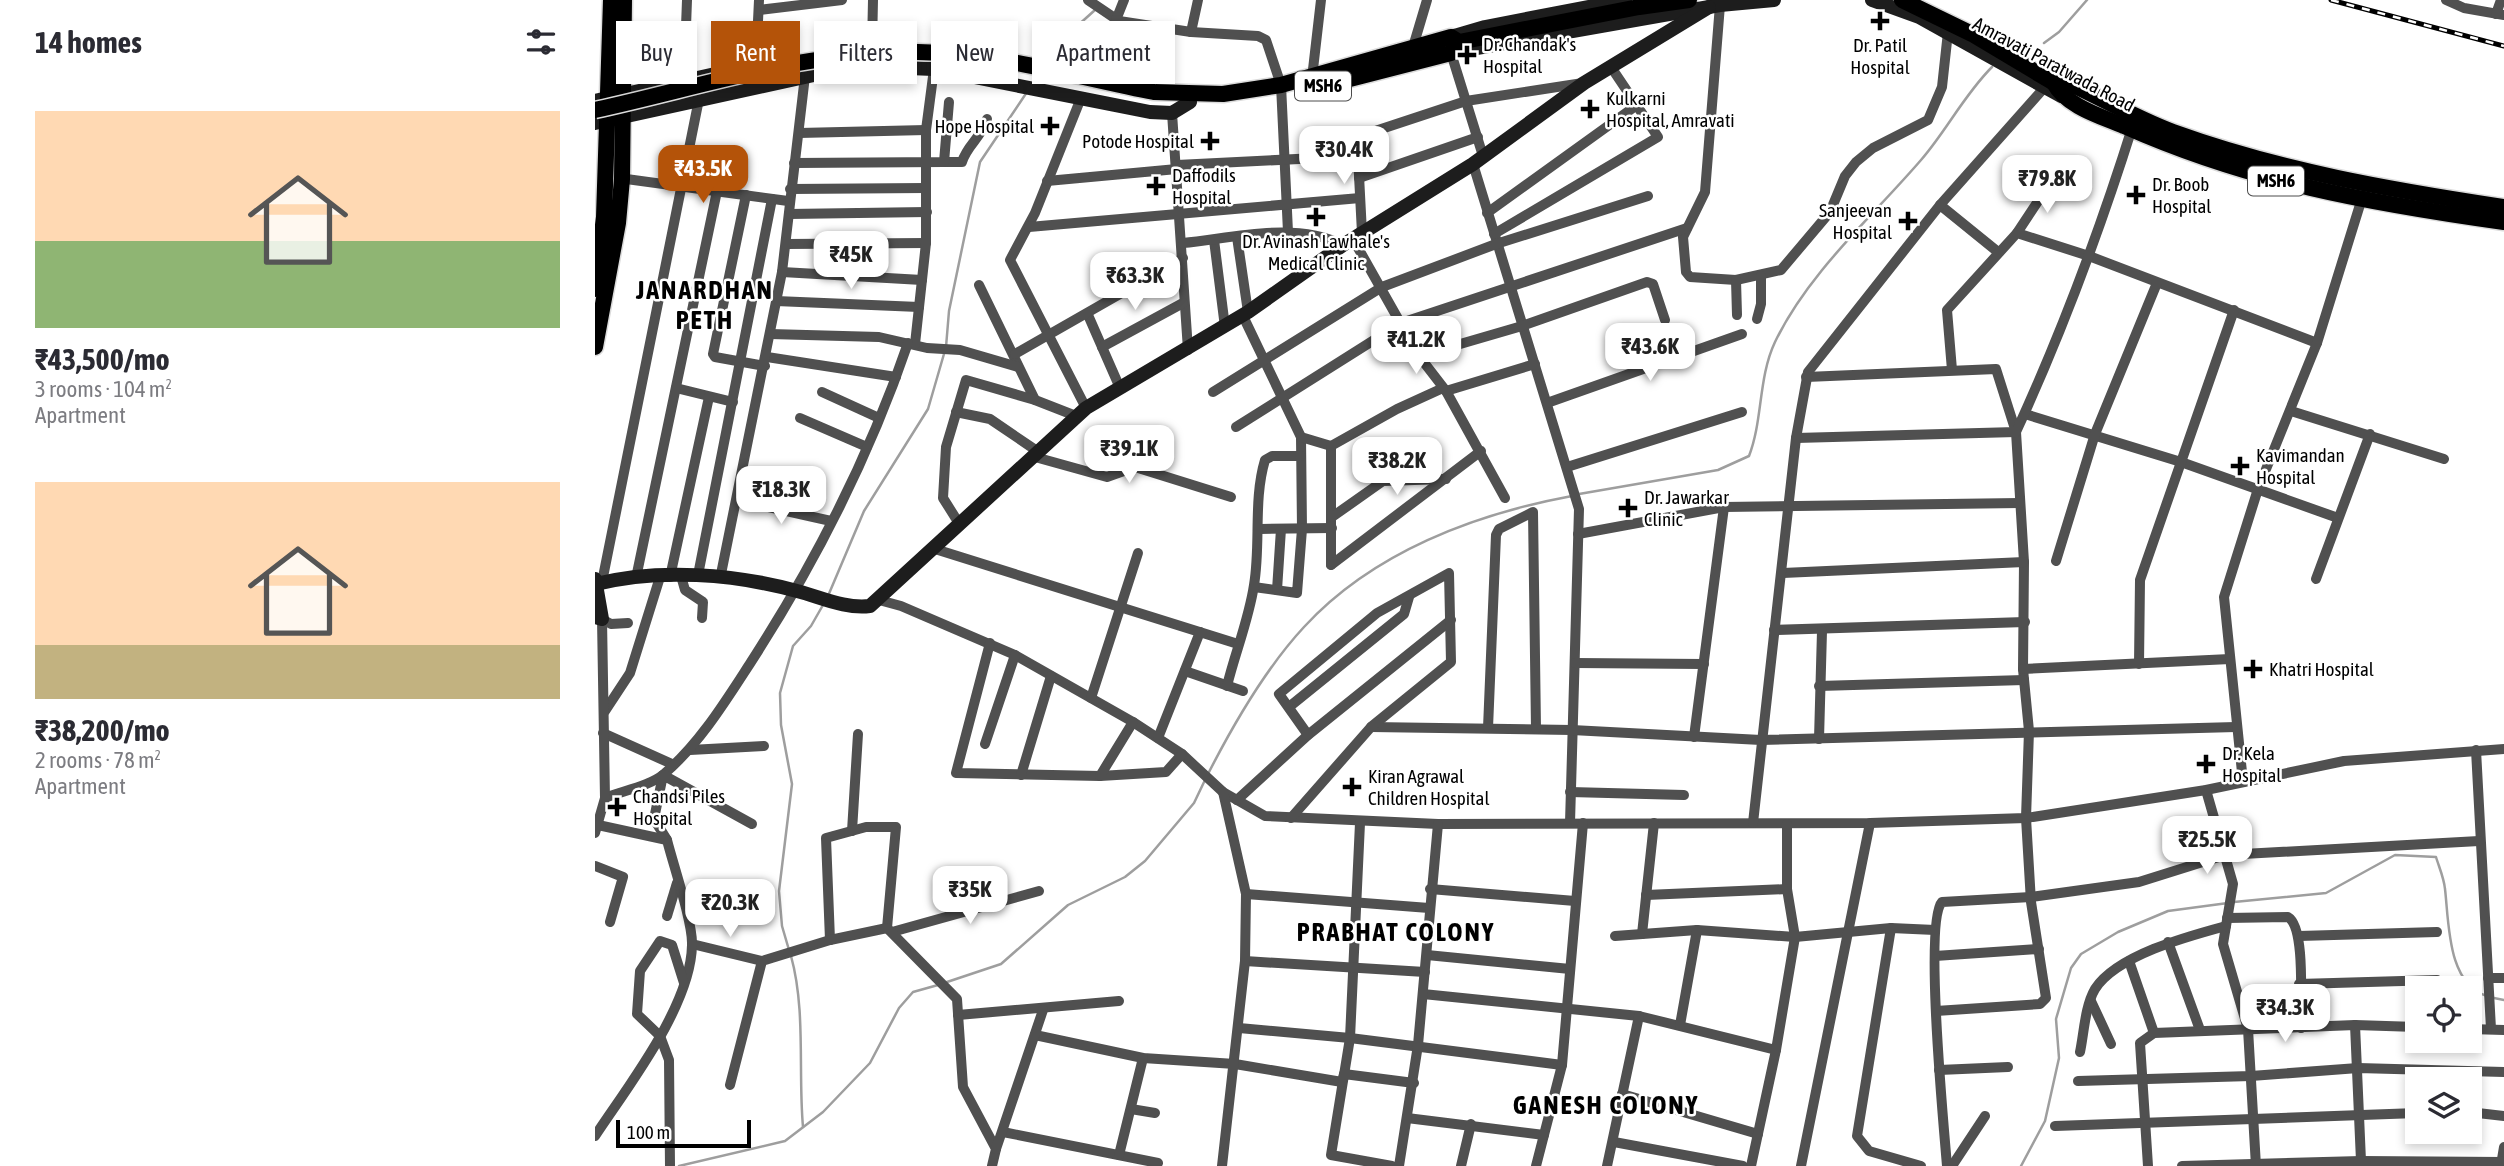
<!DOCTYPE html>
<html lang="en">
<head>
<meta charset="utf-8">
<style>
  :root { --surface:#fff; --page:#f2f2f3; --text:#2b2b33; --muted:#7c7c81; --accent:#b45309 }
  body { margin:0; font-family:"Asap Condensed",sans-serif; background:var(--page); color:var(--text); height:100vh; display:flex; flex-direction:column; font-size:26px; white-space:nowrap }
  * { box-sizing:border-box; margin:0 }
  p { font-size:23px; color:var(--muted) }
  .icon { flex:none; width:38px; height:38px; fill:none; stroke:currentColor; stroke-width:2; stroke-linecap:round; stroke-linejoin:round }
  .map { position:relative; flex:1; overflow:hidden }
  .details { display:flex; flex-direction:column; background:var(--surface); width:595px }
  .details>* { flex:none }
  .hud { position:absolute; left:21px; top:21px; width:665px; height:63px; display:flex; gap:14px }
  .controls { position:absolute; left:1810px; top:976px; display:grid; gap:14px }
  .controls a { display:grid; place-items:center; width:77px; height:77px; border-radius:0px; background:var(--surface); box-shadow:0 4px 10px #0003; font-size:35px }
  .scale { position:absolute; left:21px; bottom:18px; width:135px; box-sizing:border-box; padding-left:7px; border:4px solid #000; border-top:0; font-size:19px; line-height:24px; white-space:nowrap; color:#000; -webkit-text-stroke:5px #fff; paint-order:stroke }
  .price { position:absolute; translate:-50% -60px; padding:0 16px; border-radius:14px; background:#fff; color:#222; font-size:23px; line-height:46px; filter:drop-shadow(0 2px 4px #0008) }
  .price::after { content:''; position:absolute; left:50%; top:42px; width:21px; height:16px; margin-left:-10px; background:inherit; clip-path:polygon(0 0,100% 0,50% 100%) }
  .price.active { background:var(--accent); color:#fff }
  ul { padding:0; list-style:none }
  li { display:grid; align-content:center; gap:14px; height:371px; padding:0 35px }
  li span { display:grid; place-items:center; height:217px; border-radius:0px; color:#555 }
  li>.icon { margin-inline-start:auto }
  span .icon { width:126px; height:126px; fill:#fffc; stroke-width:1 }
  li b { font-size:30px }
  h2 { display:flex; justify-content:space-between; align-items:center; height:84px; padding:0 35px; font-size:30px }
  .pill { padding:0 24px; border-radius:0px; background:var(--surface); box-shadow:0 4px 10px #0003; font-size:24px; line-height:63px }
  .pill.active { background:var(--accent); color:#fff }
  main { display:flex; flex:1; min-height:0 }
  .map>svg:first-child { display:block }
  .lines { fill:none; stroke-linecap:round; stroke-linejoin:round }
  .stream { stroke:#9e9e9e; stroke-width:2.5 }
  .primary-casing { stroke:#dbdbdb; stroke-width:19 }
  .street { stroke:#505050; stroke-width:10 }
  .secondary { stroke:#1d1d1d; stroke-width:14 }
  .primary { stroke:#000; stroke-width:16 }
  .rail-casing { stroke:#000; stroke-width:5 }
  .rail { stroke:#fff; stroke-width:2.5; stroke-dasharray:8; stroke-linecap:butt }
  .primary-bridge-casing { stroke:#dbdbdb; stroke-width:19; stroke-linecap:butt }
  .primary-bridge { stroke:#000; stroke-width:16 }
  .poi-dot { fill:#000; stroke:#fff; stroke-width:2.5 }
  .labels { text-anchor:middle; stroke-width:5; stroke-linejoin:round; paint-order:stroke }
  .shield { fill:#fff; stroke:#4c4c4c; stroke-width:2 }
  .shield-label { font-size:18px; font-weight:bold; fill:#000 }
  .poi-label { font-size:19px; fill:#000; stroke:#fff; text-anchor:start }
  .street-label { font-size:19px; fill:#000; stroke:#fff }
  .district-label { font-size:26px; font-weight:bold; letter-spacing:2px; fill:#000; stroke:#fff }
</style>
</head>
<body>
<main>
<section class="details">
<h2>14 homes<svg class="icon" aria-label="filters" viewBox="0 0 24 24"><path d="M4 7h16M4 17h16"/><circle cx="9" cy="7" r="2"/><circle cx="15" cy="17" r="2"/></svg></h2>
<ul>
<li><span style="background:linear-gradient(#ffd9b3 60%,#8fb573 0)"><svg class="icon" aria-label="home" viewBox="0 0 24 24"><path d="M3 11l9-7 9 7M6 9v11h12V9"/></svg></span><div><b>₹43,500/mo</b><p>3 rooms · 104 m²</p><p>Apartment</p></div></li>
<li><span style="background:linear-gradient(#ffd9b3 75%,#c2b280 0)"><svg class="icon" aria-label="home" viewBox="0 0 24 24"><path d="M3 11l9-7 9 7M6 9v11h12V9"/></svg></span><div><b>₹38,200/mo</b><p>2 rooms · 78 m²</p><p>Apartment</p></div></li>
</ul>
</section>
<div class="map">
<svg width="1909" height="1166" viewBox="0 0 1909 1166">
  <rect width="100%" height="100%" fill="#fff"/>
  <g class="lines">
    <!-- stream -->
    <g class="stream">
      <polyline points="1449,43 1464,32 1492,0"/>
      <polyline points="461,50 471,36 500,10"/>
      <path d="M984,494l139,-24 31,-14c14,-36 9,-78 26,-114 33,-69 97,-125 146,-182 26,-30 43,-65 71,-93"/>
      <polyline points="233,596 269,511 333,409 351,347 354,311 385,162 432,92"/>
      <path d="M613,774c26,-51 57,-105 96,-147 69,-75 171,-113 268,-131"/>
      <path d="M1639,902l92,-9 69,-38 41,2c3,10 8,21 9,32 4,33 2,95 42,107"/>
      <polyline points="194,950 187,926 184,891 197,784 186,725 185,693 198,646 216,626 228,605"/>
      <path d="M196,956c15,54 7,116 12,171"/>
      <polyline points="349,983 406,964 473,905 530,877 550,861 599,803 610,780"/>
      <polyline points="1899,998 1909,1000"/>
      <polyline points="84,1166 190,1141 228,1112 275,1063 304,1008 318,992 343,985"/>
      <polyline points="1426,1166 1450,1121 1464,1058 1461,1019 1476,968 1486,954 1523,932 1573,911 1633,903"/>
    </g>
    <!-- primary casing -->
    <g class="primary-casing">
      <g id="primary">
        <path d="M1307,0l70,34 82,49 17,1c34,16 67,35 102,48 108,39 218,58 331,75"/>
        <path d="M1459,83c12,23 46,33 70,43 126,56 245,77 380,96"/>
        <polyline points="712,90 856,53 864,42"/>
        <polyline points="559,92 628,94 686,85 856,37 864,42 1044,7 1094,0"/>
        <polyline points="0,289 9,217 16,0"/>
        <polyline points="0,347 23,223 27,179 29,0"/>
      </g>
    </g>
    <!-- street -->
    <g class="street">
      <polyline points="493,0 524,21 596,32 663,36 671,40 686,85 693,232"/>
      <polyline points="1851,0 1869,8 1909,15"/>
      <polyline points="1125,5 1110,192 1088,237 1091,272 1095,277 1141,280 1186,270 1235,212 1250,176 1261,162 1278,148 1333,120 1347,87 1353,32"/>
      <polyline points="164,10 247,0"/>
      <polyline points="1901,14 1906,0"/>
      <polyline points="521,20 529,0"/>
      <polyline points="596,32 603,0"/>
      <polyline points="277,47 278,0"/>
      <polyline points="818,47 832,0"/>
      <polyline points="856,53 888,156"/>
      <polyline points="161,63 164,0"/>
      <polyline points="717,78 726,0"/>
      <polyline points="89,80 92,0"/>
      <polyline points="486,98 440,213 415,260 491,408"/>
      <polyline points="577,113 593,350"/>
      <polyline points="204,133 331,130"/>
      <path d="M349,162h18c5,-17 20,-25 25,-43"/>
      <polyline points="199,163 349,162 354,102"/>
      <polyline points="878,164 984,509 975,823"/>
      <polyline points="582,165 763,156"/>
      <polyline points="24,178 193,201"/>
      <polyline points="764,178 883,137"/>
      <polyline points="452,181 582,169"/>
      <polyline points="195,189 331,188"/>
      <polyline points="151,195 118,354 120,357 170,366"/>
      <polyline points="1345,205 1403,252"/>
      <polyline points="892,213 1042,105"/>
      <polyline points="194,214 332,212"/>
      <polyline points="434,227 765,198"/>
      <polyline points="767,233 762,137 871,101 988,83"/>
      <polyline points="1422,233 1457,180"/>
      <polyline points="899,234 1063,137 1016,67"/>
      <polyline points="642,237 653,312"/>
      <polyline points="758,239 824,356 851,391 910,498"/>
      <polyline points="619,240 630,327"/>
      <path d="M588,243c51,-5 112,-22 160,2"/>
      <polyline points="191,244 331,243"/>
      <polyline points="187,272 327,280"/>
      <polyline points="1141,280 1142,315"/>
      <polyline points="384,285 440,400"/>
      <polyline points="181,301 324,307"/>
      <polyline points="493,315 525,388"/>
      <polyline points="648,316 706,437 707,529 702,593 659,587"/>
      <polyline points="1162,319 1166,304 1166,276"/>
      <polyline points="175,334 284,337 332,348 365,350 423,367"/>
      <polyline points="320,344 331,243 331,130 339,69"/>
      <polyline points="507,347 588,303"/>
      <polyline points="420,354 588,258"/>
      <polyline points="824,356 927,326 1052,282 1058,284 1070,320"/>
      <polyline points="172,357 301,377"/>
      <polyline points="1357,370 1352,310 1422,233 1494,256 1722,343"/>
      <polyline points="1211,377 1401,369 1421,432 1429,562 1428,669 1434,731 1431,818 1436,902 1451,998 1445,1004 1341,1011"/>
      <polyline points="81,388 138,402"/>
      <polyline points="851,391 940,364"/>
      <polyline points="227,392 284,418"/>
      <polyline points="618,392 787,287 901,244 1053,196"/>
      <polyline points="952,403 1147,334"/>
      <polyline points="1696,411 1849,459"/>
      <polyline points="361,412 395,419 445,453"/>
      <polyline points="1430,414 1586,462 1743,518"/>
      <polyline points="205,418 272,447"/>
      <polyline points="641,427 806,323 1092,228"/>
      <polyline points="706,437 736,446 736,565"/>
      <path d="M1201,438l220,-6c46,-100 84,-202 117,-307"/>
      <polyline points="736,446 802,409 848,388"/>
      <polyline points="440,457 512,477 540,467 636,497"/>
      <polyline points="972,467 1147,412"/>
      <polyline points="142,500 236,521"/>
      <polyline points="737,517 788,481 851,479"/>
      <polyline points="365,525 348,498 351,447 371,380 440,400 481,416"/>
      <polyline points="665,529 737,528"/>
      <polyline points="983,534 1129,507 1425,503"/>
      <polyline points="340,549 643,644"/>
      <polyline points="1461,561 1500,434 1562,283"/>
      <polyline points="736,565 886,451"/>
      <polyline points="1188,573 1429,562"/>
      <polyline points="126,574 187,272 210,76"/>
      <polyline points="103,575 177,199"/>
      <polyline points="86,576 90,590 108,602 107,618"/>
      <polyline points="75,577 114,397"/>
      <polyline points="41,578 122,191"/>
      <polyline points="1721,579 1775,434"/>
      <polyline points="7,582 104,99"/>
      <polyline points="682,590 686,529"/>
      <polyline points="284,600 306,606 420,655 538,722 587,754 628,792 670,816 843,824 1275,823 1431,818 1611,790 1749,761 1909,749"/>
      <polyline points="7,619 16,624 33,623"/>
      <polyline points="1179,630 1430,622"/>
      <polyline points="395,643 361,773 505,776 571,772 587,754"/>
      <polyline points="980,663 1109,664"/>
      <polyline points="1544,664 1545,580 1639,310"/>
      <polyline points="1428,669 1635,659"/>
      <polyline points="590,671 648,691"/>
      <path d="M632,686c8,-33 22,-67 27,-101 7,-41 -1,-85 11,-125l7,-4h29"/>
      <polyline points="1224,686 1429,680"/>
      <polyline points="496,698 543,553"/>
      <polyline points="694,707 809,614 814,597"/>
      <polyline points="10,711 35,673 65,577"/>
      <polyline points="776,727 977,730 1166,740 1641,727"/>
      <polyline points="893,728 901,535 904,529 938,512 941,729"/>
      <polyline points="8,733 77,764"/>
      <polyline points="1099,737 1129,507"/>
      <polyline points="563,738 605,632"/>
      <polyline points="1224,739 1227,631"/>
      <polyline points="390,744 420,655"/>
      <polyline points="95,750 169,746"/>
      <polyline points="1881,750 1896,1029"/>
      <polyline points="426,775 456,676"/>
      <polyline points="505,776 538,722"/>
      <polyline points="1648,782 1629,597 1663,489 1722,343 1768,195"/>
      <polyline points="1611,790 1638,884 1628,944 1653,1029 1661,1166"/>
      <polyline points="975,792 1089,795"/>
      <path d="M10,798c17,-7 45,-12 59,-24 36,-31 61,-72 87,-112 64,-99 119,-207 157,-319"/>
      <polyline points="642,800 713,735 856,620"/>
      <polyline points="696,818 776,727 856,662 854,573 782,613 684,694 713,735"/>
      <polyline points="765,823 755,1038 736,1155 797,1166"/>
      <polyline points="1158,823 1201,438 1213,372 1345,205 1449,88"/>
      <polyline points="257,831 263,734"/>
      <polyline points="0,833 10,798 7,619"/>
      <polyline points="72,840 59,819 68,775 157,824"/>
      <polyline points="0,866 28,877 15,922"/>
      <polyline points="835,889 980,901"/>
      <polyline points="651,894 834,908"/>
      <polyline points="1051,895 1192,889"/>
      <polyline points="72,916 82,883"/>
      <path d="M1632,918l61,-1c18,10 12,88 13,111"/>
      <polyline points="1296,928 1262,1136 1274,1151 1326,1166"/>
      <polyline points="297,932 444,891"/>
      <polyline points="1047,934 1059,823"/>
      <polyline points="1020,936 1102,930 1200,937 1296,928 1340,930"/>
      <polyline points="1704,936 1842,932"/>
      <polyline points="235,940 231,838 271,827 301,827 292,928"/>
      <polyline points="1573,942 1605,1030"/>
      <polyline points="97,944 167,961"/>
      <polyline points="832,955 975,969"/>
      <polyline points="1340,956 1444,949"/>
      <polyline points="650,961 830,972"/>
      <polyline points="1534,961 1559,1033"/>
      <polyline points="1893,978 1909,978"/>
      <polyline points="1704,984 1842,980"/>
      <polyline points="828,994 1044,1016 1181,1050"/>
      <polyline points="1496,1001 1516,1044"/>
      <polyline points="363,1015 524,1001"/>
      <polyline points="1085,1025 1102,930"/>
      <polyline points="1760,1025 1766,1161"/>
      <polyline points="644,1028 755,1038 967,1065"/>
      <polyline points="1874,1029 1909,1030"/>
      <polyline points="440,1035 548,1058 640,1064 747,1082 749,1074 819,1083"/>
      <path d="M1485,1052c4,-19 5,-46 15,-63 22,-34 94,-53 131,-63"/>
      <polyline points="1344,1070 1413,1067"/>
      <polyline points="1483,1081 1656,1076 1763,1068 1909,1072"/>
      <polyline points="135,1085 167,961 235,940 292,928 362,999 368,1087 401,1149 397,1166"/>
      <polyline points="1027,1094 1163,1134"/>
      <polyline points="536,1109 560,1113"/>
      <polyline points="1874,1112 1909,1116"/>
      <polyline points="812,1118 949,1135"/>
      <polyline points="1460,1126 1822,1113"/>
      <polyline points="408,1132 563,1163"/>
      <path d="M0,1136c33,-50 96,-130 97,-191 1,-22 -19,-81 -25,-105l-69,-15"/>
      <polyline points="1019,1142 1148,1166"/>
      <polyline points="401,1149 448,1010"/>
      <polyline points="524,1155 548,1058"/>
      <polyline points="1906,1165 1909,1147"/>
      <polyline points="75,1166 74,1060 65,1036 42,1014 45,971 65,941 77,945 89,983"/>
      <polyline points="627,1166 650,961 651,894 628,792"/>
      <polyline points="804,1166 823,1045 843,824"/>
      <polyline points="866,1166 876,1124"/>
      <polyline points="941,1166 967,1065 988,823"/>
      <polyline points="1012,1166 1044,1016"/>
      <polyline points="1156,1166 1181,1050 1200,937 1192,889 1192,824"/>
      <polyline points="1206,1166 1275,823"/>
      <path d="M1352,1166c-3,-38 -23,-245 -5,-264l89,-5 108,-15 86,-27 254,-14"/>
      <polyline points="1357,1166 1390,1116"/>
      <polyline points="1553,1166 1545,1043 1559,1033 1760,1025 1822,1027"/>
      <polyline points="1587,1166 1766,1161 1909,1162"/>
    </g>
    <!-- secondary -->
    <g class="secondary">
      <polyline points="1277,0 1324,17 1466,96"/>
      <polyline points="856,37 890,27 1030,0"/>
      <polyline points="227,52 276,47"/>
      <polyline points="859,52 1125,5 1179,0"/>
      <polyline points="0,101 183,60"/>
      <polyline points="0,123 228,73 289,67 339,69 555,112 577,113 595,102"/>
      <polyline points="0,579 7,619 0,617"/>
      <path d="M1,584c63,-16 139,-10 201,7 24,6 47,18 73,15l216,-198 162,-96 95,-67 130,-81 111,-81 125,-76"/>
    </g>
    <!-- primary -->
    <use href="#primary" class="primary"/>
    <!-- rail casing -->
    <g class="rail-casing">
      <polyline id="rail" points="1736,0 1909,46"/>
    </g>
    <!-- rail -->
    <use href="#rail" class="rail"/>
    <!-- primary-bridge casing -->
    <g class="primary-bridge-casing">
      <path id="primary-bridge" d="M0,110c106,-23 214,-60 323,-58 79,1 159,25 236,40"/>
    </g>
    <!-- primary-bridge -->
    <use href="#primary-bridge" class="primary-bridge"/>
  </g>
  <!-- markers -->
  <g class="poi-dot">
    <path d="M1281.5 10.5h7v7h7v7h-7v7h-7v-7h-7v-7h7z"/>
    <path d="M868.5 44.5h7v7h7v7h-7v7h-7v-7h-7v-7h7z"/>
    <path d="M991.5 98.5h7v7h7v7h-7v7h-7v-7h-7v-7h7z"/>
    <path d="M451.5 115.5h7v7h7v7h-7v7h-7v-7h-7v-7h7z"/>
    <path d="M611.5 130.5h7v7h7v7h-7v7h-7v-7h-7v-7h7z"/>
    <path d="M557.5 175.5h7v7h7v7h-7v7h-7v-7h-7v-7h7z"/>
    <path d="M1537.5 184.5h7v7h7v7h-7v7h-7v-7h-7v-7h7z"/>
    <path d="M717.5 206.5h7v7h7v7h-7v7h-7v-7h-7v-7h7z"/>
    <path d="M1309.5 210.5h7v7h7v7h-7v7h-7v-7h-7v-7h7z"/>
    <path d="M1641.5 455.5h7v7h7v7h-7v7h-7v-7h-7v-7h7z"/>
    <path d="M1029.5 497.5h7v7h7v7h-7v7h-7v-7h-7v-7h7z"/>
    <path d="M1654.5 658.5h7v7h7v7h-7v7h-7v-7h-7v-7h7z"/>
    <path d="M1607.5 753.5h7v7h7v7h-7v7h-7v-7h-7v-7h7z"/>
    <path d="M753.5 776.5h7v7h7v7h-7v7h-7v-7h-7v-7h7z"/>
    <path d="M18.5 796.5h7v7h7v7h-7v7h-7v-7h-7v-7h7z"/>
  </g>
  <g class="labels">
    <!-- shield labels -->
    <g class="shield">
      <rect x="700" y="71.5" width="56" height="29" rx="5"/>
      <rect x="1653" y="166.5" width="56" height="29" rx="5"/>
    </g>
    <g class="shield-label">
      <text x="728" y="92">MSH6</text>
      <text x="1681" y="187">MSH6</text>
    </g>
    <!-- poi labels -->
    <g class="poi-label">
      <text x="888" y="51">Dr. Chandak's<tspan x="888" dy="22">Hospital</tspan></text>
      <text x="1285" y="52" text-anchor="middle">Dr. Patil<tspan x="1285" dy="22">Hospital</tspan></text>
      <text x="1011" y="105">Kulkarni<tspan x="1011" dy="22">Hospital, Amravati</tspan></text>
      <text x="439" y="133" text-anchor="end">Hope Hospital</text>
      <text x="599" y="148" text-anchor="end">Potode Hospital</text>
      <text x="577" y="182">Daffodils<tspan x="577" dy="22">Hospital</tspan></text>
      <text x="1557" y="191">Dr. Boob<tspan x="1557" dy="22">Hospital</tspan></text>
      <text x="1297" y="217" text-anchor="end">Sanjeevan<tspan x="1297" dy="22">Hospital</tspan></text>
      <text x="721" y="248" text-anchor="middle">Dr. Avinash Lawhale's<tspan x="721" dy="22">Medical Clinic</tspan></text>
      <text x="1661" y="462">Kavimandan<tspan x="1661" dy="22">Hospital</tspan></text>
      <text x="1049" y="504">Dr. Jawarkar<tspan x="1049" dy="22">Clinic</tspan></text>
      <text x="1674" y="676">Khatri Hospital</text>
      <text x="1627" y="760">Dr. Kela<tspan x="1627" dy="22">Hospital</tspan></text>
      <text x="773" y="783">Kiran Agrawal<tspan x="773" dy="22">Children Hospital</tspan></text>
      <text x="38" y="803">Chandsi Piles<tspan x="38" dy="22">Hospital</tspan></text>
    </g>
    <!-- street labels -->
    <g class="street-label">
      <text transform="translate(1459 64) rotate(28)" y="7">Amravati Paratwada Road</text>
    </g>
    <!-- district labels -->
    <g class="district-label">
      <text x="110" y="299">JANARDHAN<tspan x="110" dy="30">PETH</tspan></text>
      <text x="801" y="941">PRABHAT COLONY</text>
      <text x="1011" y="1114">GANESH COLONY</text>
    </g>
  </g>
</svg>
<div class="controls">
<a><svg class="icon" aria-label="locate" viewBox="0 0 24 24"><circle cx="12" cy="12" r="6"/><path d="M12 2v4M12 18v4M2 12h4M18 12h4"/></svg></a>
<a><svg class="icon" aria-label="layers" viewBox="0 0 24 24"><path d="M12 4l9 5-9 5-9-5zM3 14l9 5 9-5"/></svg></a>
</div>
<div class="scale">100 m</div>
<b class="price" style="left:749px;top:186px">₹30.4K</b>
<b class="price active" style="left:108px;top:205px">₹43.5K</b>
<b class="price" style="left:1452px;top:215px">₹79.8K</b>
<b class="price" style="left:256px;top:291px">₹45K</b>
<b class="price" style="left:540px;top:312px">₹63.3K</b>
<b class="price" style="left:821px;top:376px">₹41.2K</b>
<b class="price" style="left:1055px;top:383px">₹43.6K</b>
<b class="price" style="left:534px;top:485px">₹39.1K</b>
<b class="price" style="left:802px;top:497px">₹38.2K</b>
<b class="price" style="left:186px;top:526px">₹18.3K</b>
<b class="price" style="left:1612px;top:876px">₹25.5K</b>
<b class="price" style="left:375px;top:926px">₹35K</b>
<b class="price" style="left:135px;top:939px">₹20.3K</b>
<b class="price" style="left:1690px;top:1044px">₹34.3K</b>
<div class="hud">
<a class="pill">Buy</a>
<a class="pill active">Rent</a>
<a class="pill">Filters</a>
<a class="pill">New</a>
<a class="pill">Apartment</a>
</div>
</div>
</main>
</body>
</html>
